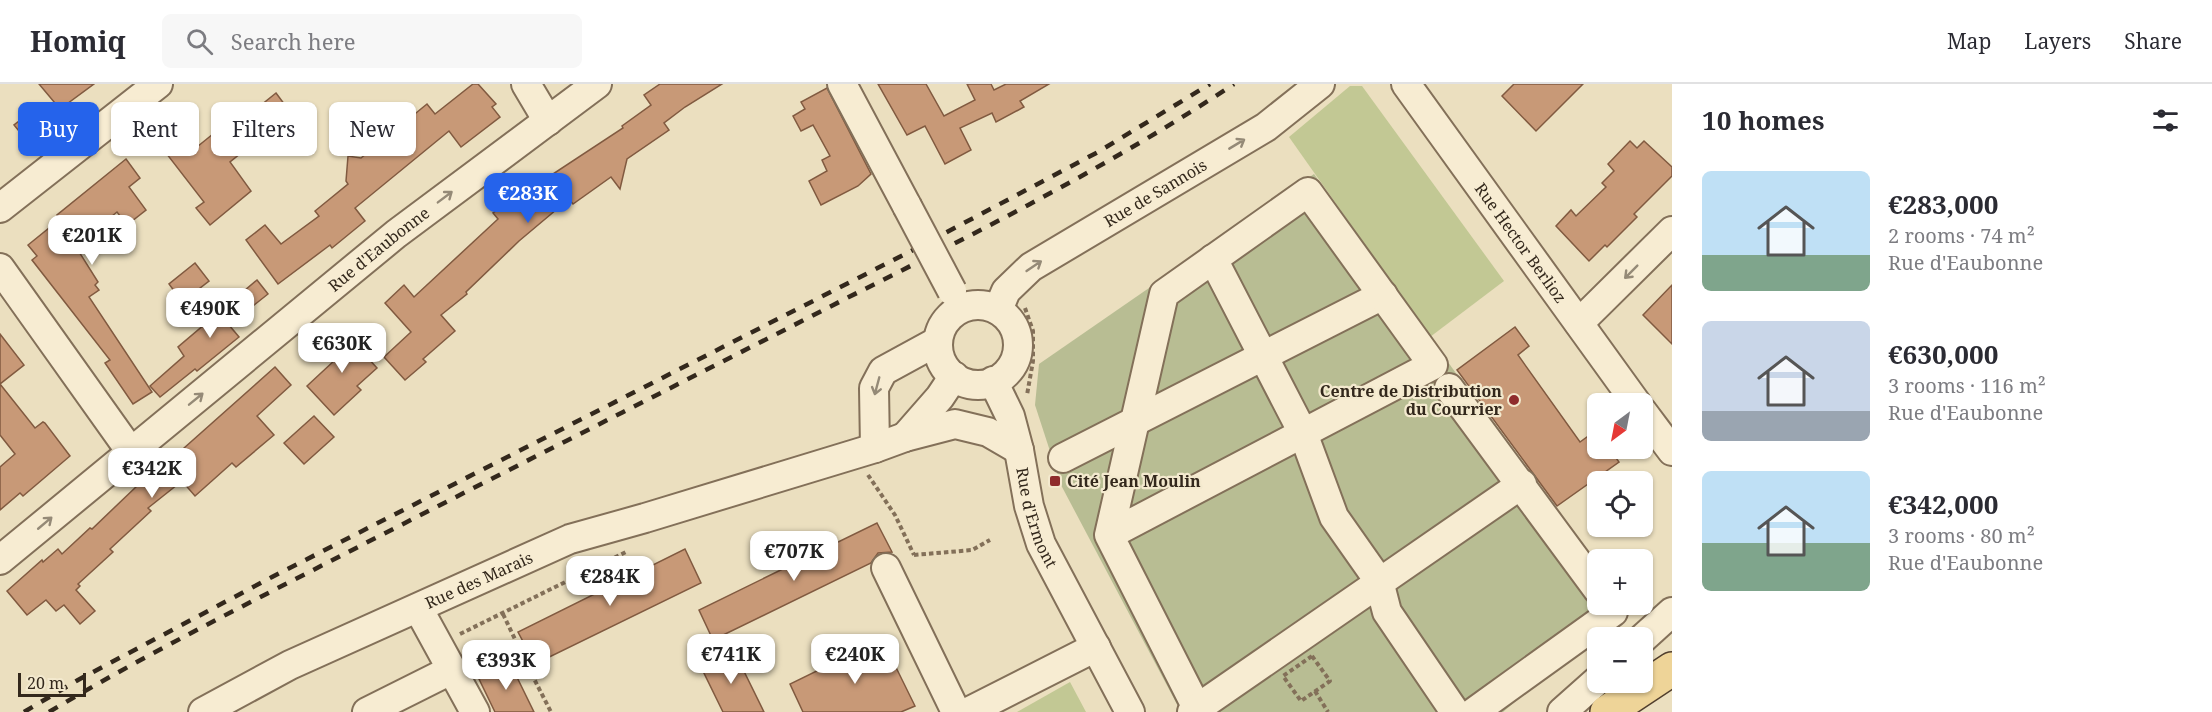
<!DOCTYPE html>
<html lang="en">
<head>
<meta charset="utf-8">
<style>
  :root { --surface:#fff; --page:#f7f7f7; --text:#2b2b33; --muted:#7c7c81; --line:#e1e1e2; --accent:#2563eb }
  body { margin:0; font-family:"Noto Serif",serif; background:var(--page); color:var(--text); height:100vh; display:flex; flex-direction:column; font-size:22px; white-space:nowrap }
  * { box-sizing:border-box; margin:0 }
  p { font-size:20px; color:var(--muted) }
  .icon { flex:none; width:33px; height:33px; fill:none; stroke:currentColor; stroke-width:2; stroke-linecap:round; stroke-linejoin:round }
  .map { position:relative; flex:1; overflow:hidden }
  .details { display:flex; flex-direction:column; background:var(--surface); width:540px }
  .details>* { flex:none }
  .guide { position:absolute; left:18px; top:18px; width:570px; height:54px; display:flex; gap:12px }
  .needle { width:39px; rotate:212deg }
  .tools { position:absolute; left:1587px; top:309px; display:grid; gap:12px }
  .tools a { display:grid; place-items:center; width:66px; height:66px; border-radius:9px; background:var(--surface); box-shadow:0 2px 4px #0004; font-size:30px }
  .scale { position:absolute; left:18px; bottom:15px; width:68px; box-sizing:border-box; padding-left:6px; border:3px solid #33281c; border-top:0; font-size:16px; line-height:21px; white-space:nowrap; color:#33281c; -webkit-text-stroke:4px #f3e9ce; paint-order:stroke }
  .price { position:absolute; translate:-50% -51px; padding:0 14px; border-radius:12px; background:#fff; color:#222; font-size:20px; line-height:39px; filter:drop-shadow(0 2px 3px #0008) }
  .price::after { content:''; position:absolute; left:50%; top:36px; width:18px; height:14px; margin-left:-9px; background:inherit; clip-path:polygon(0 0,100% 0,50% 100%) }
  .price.selected { background:var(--accent); color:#fff }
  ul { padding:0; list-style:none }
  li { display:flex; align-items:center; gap:18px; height:150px; padding:0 30px }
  li span { display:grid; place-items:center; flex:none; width:168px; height:120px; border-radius:9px; color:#555 }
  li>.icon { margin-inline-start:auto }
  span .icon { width:72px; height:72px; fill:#fffc; stroke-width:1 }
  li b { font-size:26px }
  h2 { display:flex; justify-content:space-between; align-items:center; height:72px; padding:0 30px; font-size:26px }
  .tag { padding:0 21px; border-radius:9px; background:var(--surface); box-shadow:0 2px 4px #0004; font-size:21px; line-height:54px }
  .tag.selected { background:var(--accent); color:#fff }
  header { display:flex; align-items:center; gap:36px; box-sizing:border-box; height:84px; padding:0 30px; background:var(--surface); border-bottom:2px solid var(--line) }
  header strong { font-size:28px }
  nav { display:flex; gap:33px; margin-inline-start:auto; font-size:21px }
  .search { width:420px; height:54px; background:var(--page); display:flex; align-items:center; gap:15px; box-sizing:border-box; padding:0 21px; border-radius:9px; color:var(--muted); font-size:22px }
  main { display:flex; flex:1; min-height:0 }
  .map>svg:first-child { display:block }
  .green { fill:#c2c894 }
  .cemetery { fill:#b8bd93 }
  .building { fill:#c89977; stroke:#815a40; stroke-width:1.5 }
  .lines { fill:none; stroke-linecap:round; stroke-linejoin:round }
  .minor-casing { stroke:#837059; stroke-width:32 }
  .major-casing { stroke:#503e2d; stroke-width:36 }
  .path { stroke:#837059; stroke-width:4; stroke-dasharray:4.5 3; stroke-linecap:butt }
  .minor { stroke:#f7ecd2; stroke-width:28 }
  .major { stroke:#eed498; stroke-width:33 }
  .rail { stroke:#33281c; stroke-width:4.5; stroke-dasharray:10 10; stroke-linecap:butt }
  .minor-bridge-casing { stroke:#837059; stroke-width:32; stroke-linecap:butt }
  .minor-bridge { stroke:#f7ecd2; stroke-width:28 }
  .oneway { stroke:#958a77 }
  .poi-dot { fill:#8f2c2c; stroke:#f3e9ce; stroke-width:2 }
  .labels { text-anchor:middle; stroke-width:4.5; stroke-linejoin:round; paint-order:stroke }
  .street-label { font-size:16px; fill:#33281c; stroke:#f3e9ce }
  .poi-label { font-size:16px; font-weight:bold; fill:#33281c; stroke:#f3e9ce; text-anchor:end }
</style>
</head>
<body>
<header>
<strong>Homiq</strong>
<div class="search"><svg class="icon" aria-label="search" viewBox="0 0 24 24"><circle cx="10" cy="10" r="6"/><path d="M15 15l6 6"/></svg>Search here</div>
<nav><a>Map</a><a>Layers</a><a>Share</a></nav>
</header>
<main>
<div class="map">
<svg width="1672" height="628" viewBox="0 0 1672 628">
  <rect width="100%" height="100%" fill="#ebdfbf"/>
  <!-- green -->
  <g class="green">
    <polygon points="1350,2 1362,2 1504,197 1430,253 1289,53"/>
    <polygon points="1070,598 1086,628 1017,628"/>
  </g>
  <!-- cemetery -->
  <polygon class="cemetery" points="1314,90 1624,525 1503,628 1181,628 1061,401 1035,321 1039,280"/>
  <!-- building -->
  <g class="building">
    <polygon points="39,0 94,0 60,25"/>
    <polygon points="473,0 478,0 496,20 492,23 500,33 461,63 449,47 355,124 365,137 332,164 330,161 278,200 246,156 265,141 281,160 319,132 315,127 348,100 346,97 348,72 361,74 427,20 435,30"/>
    <polygon points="660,0 722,0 685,23 664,39 669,46 627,75 620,105 611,93 573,120 569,115 519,157 466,208 467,210 441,231 455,247 423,275 426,278 405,296 384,273 411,248 385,219 404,201 414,213 498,135 493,129 510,117 512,119 521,112 523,114 549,91 550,92 623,44 622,42 651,21 644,11"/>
    <polygon points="878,0 926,0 944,32 975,16 967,0 991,0 994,6 1006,0 1049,0 1020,17 1024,23 996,38 992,29 960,44 971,66 945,80 925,42 907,51"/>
    <polygon points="1514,0 1583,0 1536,47 1502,12"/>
    <polygon points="827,4 871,90 858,102 821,121 809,97 827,87 822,76 830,72 813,41 801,47 793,32 805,25 801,18"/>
    <polygon points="276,9 291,29 230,78 251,107 210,141 196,124 204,118 166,69 183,56 192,67 245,24 250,30"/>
    <polygon points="39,22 51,38 27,57 14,41"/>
    <polygon points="1630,57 1637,64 1644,57 1672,83 1672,92 1634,130 1637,133 1607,163 1605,161 1589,177 1556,142 1571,126 1576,132 1606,103 1602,99 1614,87 1608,80"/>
    <polygon points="126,75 140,94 129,103 146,126 127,141 117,128 106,137 102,132 71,155 98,198 95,201 99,206 89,213 152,308 133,320 105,279 110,276 32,176 37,172 28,161 60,135 57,131"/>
    <polygon points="195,179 209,197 182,218 169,200"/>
    <polygon points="257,196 268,210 229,241 239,253 197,287 195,285 160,313 150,302 184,272 178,263"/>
    <polygon points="1672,201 1672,260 1643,231"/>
    <polygon points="1515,243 1529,262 1518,271 1580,358 1598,345 1598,364 1609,364 1619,378 1557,422 1457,286"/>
    <polygon points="342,246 377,284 357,302 361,306 334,331 307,302 336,275 325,263"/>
    <polygon points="0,250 24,281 0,300"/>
    <polygon points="275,283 291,301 257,332 274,351 236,383 232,379 195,412 182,397 148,424 151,427 110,465 113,468 78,500 80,502 76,506 95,527 80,540 64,521 56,527 46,516 27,531 7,507 42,476 43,478 58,465 62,470 90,444 92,445 138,401 134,397 160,374 166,380"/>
    <polygon points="0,300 35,344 43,338 45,339 70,372 23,412 20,409 0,426 0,383 15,370 0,351"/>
    <polygon points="314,332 334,353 304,380 284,359"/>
    <polygon points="877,439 892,468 878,469 871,479 713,556 699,526"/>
    <polygon points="685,465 701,499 535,580 518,548"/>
    <polygon points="882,555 915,622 901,628 803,628 790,600"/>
    <polygon points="734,567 764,628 723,628 701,583"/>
    <polygon points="510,579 534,628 495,628 479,595"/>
  </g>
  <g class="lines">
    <!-- minor casing -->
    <g class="minor-casing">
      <g id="minor">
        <polyline points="526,0 548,37"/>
        <polyline points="842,0 907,122"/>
        <path id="s1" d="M1406,0l231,320"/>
        <polyline points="0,124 158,0"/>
        <polyline points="1213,175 1303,349 1334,433 1379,497 1387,528 1455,628"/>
        <polyline points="0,184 131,368"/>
        <circle cx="978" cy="261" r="40"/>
        <path id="s2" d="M998,226l8,-19 25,-24 235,-140 54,-43"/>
        <polyline points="1579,239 1672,147"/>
        <path id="s3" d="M993,297l17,35 9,34 10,56 12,38 89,168"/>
        <polyline points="1449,304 1598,506"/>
        <polyline points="1642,327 1672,367"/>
        <polyline points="905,353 940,313 954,292"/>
        <polyline points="875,364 874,304 883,287 938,257"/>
        <polyline points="1063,374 1383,211"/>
        <polyline points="1109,451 1433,281 1308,108 1164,210 1109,451 1199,628"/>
        <path id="s4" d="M0,476l396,-326 201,-150"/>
        <polyline points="886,484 956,628"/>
        <polyline points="418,524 475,628"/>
        <polyline points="1642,555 1672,528"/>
        <path id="s5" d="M203,628l87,-47 280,-126 75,-21 230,-70 30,-11 50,-13 33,8 31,18"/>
        <polyline points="367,628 451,586"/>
        <polyline points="968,628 1096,563"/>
        <polyline points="1192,628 1522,400"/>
        <polyline points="1474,628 1613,528 1608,520"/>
        <polyline points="1562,628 1598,596"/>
      </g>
    </g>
    <!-- major casing -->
    <g class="major-casing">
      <polyline id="major" points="1607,628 1672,585"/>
    </g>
    <!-- path -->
    <g class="path">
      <polyline points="1025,224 1033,247 1033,277 1027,311"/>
      <polyline points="868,391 895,431 914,471"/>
      <polyline points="914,471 972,466 990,456"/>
      <polyline points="503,530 523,572"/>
      <polyline points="460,550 628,467"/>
      <polygon points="1312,572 1330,597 1301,617 1283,592"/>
      <polyline points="528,583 551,628"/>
      <polyline points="1315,607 1328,628"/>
    </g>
    <!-- minor -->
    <use href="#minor" class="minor"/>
    <!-- major -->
    <use href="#major" class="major"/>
    <!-- rail -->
    <g class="rail">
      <polyline points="24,628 78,596 272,493 913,166 1098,68 1210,0"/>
      <path d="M49,628c101,-60 206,-112 309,-165 162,-83 325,-165 487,-248 131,-66 267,-134 389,-215"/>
    </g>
    <!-- minor-bridge casing -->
    <g class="minor-bridge-casing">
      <polyline id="minor-bridge" points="907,122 952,207"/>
    </g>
    <!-- minor-bridge -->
    <use href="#minor-bridge" class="minor-bridge"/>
  </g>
  <!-- one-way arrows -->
  <defs><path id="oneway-shaft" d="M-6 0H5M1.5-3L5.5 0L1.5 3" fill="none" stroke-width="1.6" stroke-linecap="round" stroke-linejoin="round" transform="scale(1.5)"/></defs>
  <g class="oneway">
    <use href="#oneway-shaft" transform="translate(1237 60) rotate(-31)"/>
    <use href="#oneway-shaft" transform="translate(445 113) rotate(-37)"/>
    <use href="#oneway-shaft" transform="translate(1034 182) rotate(-34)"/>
    <use href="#oneway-shaft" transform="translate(1631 188) rotate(135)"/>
    <use href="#oneway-shaft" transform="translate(877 302) rotate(105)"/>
    <use href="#oneway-shaft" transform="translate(196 315) rotate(-39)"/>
    <use href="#oneway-shaft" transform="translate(45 439) rotate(-40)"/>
  </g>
  <!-- markers -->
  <g class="poi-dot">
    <circle cx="1514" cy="316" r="6"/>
    <rect x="1049" y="391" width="12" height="12" rx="3"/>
  </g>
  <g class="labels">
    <!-- street labels -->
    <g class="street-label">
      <text dy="6" stroke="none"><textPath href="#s2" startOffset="200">Rue de Sannois</textPath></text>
      <text dy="6" stroke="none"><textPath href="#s1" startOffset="196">Rue Hector Berlioz</textPath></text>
      <text dy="6" stroke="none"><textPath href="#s4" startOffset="490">Rue d'Eaubonne</textPath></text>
      <text dy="6" stroke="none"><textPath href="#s3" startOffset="144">Rue d'Ermont</textPath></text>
      <text dy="6" stroke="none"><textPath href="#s5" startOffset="306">Rue des Marais</textPath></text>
    </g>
    <!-- poi labels -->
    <g class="poi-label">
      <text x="1502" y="313">Centre de Distribution<tspan x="1502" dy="18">du Courrier</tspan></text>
      <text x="1067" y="403" text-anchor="start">Cité Jean Moulin</text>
    </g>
  </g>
</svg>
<div class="tools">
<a><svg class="needle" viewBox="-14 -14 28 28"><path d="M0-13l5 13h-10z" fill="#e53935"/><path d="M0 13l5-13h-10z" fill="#7c7c81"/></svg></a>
<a><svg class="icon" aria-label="locate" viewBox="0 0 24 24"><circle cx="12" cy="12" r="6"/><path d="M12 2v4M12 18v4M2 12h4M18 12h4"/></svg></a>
<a>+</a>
<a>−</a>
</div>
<div class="scale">20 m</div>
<b class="price selected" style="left:528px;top:140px">€283K</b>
<b class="price" style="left:92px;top:182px">€201K</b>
<b class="price" style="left:210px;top:255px">€490K</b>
<b class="price" style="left:342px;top:290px">€630K</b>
<b class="price" style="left:152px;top:415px">€342K</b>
<b class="price" style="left:794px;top:498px">€707K</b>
<b class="price" style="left:610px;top:523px">€284K</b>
<b class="price" style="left:731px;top:601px">€741K</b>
<b class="price" style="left:855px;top:601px">€240K</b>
<b class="price" style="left:506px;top:607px">€393K</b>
<div class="guide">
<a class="tag selected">Buy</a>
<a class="tag">Rent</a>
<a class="tag">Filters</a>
<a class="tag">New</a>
</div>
</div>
<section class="details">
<h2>10 homes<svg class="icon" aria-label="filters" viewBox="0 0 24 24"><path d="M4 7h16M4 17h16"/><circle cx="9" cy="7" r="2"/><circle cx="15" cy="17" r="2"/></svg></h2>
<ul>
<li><span style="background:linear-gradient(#bfe0f5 70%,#7fa58c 0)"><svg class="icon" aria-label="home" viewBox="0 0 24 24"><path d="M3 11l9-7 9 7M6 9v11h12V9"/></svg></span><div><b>€283,000</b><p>2 rooms · 74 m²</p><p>Rue d'Eaubonne</p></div></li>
<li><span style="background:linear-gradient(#c9d6e8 75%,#9aa5b1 0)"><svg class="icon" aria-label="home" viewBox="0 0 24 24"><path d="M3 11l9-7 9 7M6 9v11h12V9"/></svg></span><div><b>€630,000</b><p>3 rooms · 116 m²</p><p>Rue d'Eaubonne</p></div></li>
<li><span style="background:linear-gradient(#bfe0f5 60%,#7fa58c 0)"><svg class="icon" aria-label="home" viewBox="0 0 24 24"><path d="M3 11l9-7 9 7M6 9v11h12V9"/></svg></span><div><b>€342,000</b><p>3 rooms · 80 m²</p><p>Rue d'Eaubonne</p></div></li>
</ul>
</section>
</main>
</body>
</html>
